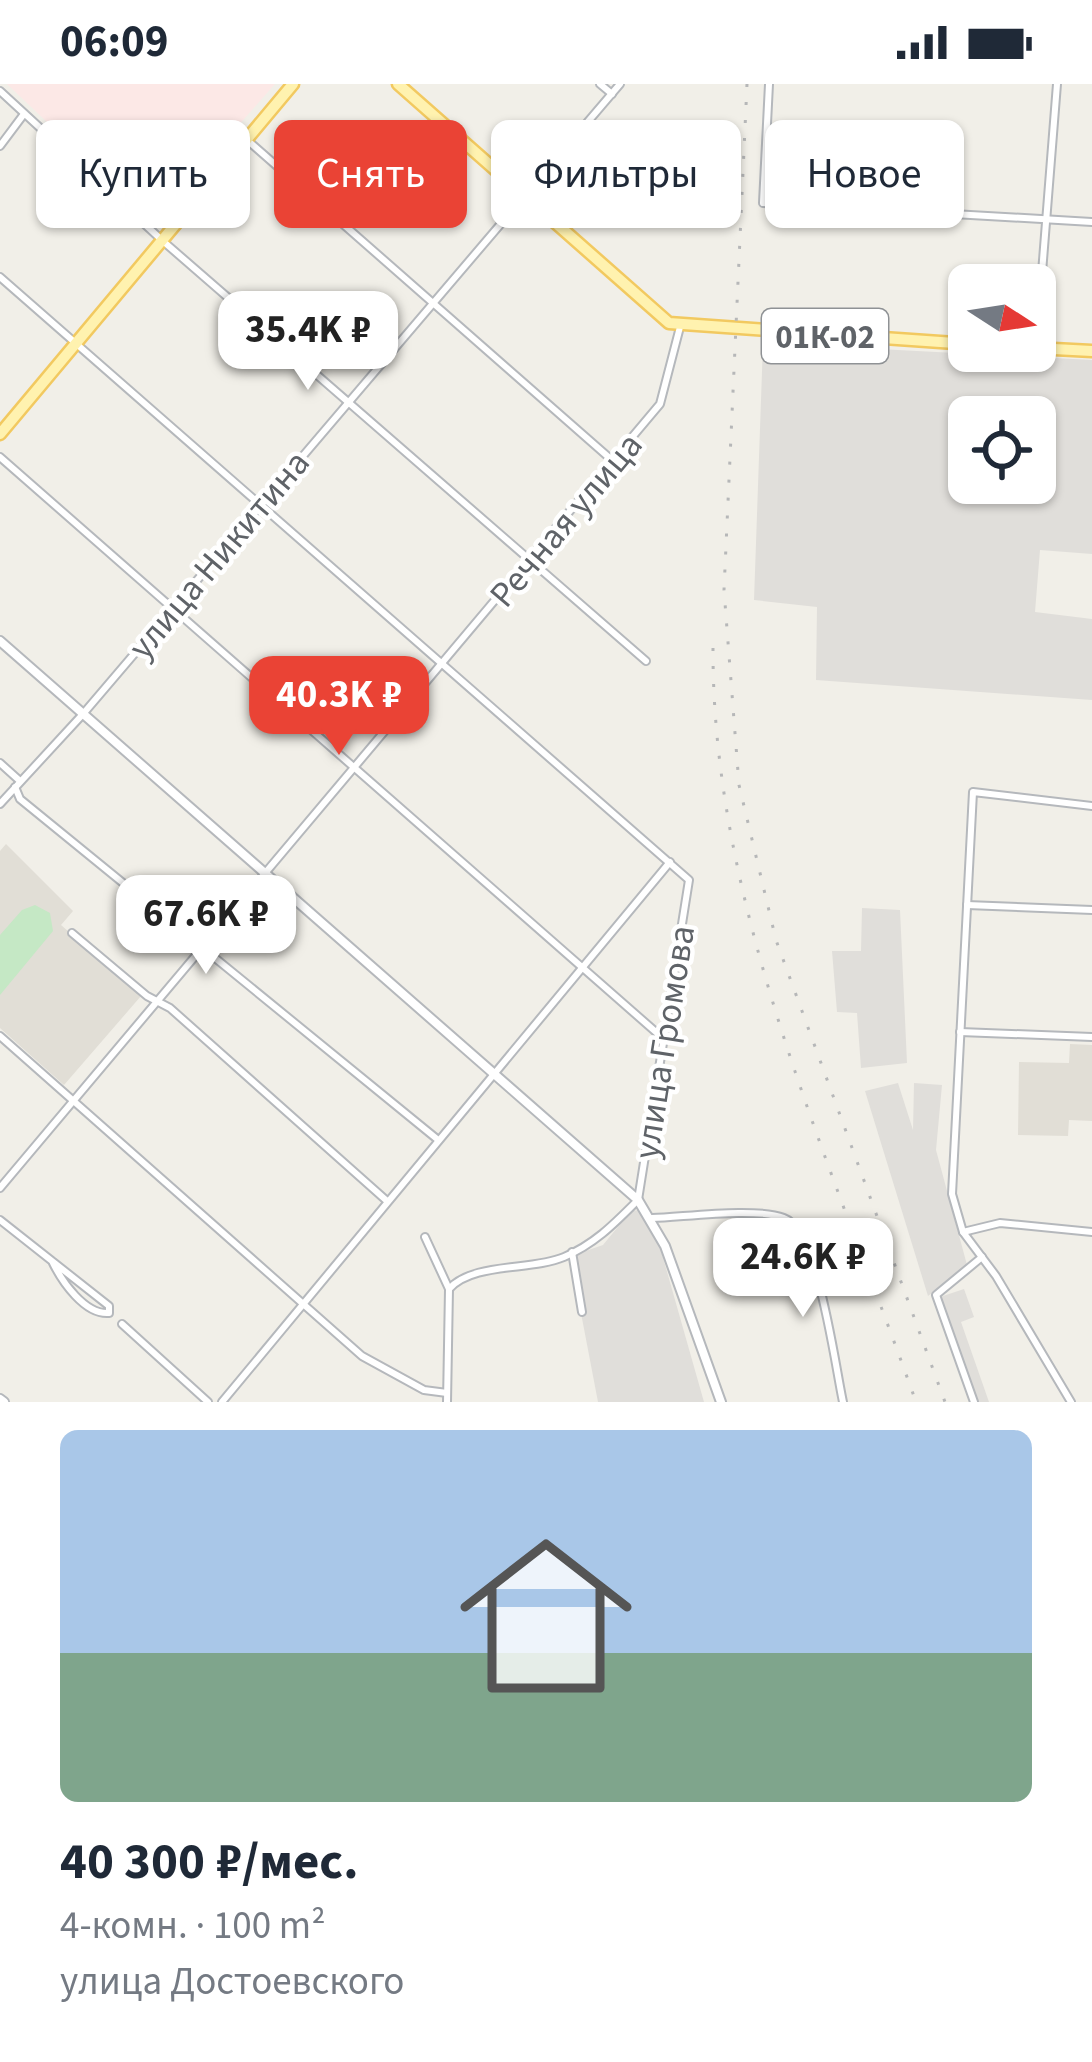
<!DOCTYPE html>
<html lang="ru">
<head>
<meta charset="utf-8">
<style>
  :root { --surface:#fff; --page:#f2f2f3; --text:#1f2937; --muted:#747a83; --accent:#ea4335 }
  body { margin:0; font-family:"Source Sans 3",sans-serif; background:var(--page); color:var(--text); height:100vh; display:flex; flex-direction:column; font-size:45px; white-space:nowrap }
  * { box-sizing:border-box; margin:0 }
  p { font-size:39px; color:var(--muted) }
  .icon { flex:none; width:66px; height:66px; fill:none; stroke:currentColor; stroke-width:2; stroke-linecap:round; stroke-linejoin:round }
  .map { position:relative; height:1318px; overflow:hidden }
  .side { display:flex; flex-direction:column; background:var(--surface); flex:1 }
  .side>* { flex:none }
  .banner { position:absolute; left:36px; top:36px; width:1020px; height:108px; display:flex; gap:24px }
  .needle { width:78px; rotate:102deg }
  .tools { position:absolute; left:948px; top:180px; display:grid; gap:24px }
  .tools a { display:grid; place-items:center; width:108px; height:108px; border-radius:18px; background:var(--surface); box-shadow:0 3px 9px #0004; font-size:60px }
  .price { position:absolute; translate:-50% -102px; padding:0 27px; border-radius:24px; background:#fff; color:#222; font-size:39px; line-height:78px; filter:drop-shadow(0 3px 6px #0008) }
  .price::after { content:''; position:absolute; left:50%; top:72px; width:36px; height:27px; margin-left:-18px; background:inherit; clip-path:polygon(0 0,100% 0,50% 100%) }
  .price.current { background:var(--accent); color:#fff }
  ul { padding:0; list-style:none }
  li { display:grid; align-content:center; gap:24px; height:636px; padding:0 60px }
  li span { display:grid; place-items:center; height:372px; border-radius:18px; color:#555 }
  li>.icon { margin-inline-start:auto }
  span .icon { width:216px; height:216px; fill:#fffc; stroke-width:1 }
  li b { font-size:51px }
  .tag { padding:0 42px; border-radius:18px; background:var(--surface); box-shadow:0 3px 9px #0004; font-size:42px; line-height:108px }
  .tag.current { background:var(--accent); color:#fff }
  .status { display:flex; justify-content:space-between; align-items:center; height:84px; padding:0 60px; background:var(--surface); direction:ltr }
  .status svg { height:33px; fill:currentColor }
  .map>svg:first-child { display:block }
  .industrial { fill:#e0deda; fill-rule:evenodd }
  .education { fill:#e1ded6 }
  .medical { fill:#fce8e6 }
  .green { fill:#c5e8c5 }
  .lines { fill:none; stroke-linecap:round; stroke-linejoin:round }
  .minor-casing { stroke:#b5b8bc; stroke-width:10 }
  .tertiary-casing { stroke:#b5b8bc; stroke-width:12 }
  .primary-casing { stroke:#f2c960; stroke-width:15 }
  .minor { stroke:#fff; stroke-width:6 }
  .tertiary { stroke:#fff; stroke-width:8 }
  .primary { stroke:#fff2af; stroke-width:10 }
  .rail { stroke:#b6b7b8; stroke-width:3; stroke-dasharray:3 15; stroke-linecap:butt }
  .labels { text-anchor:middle; stroke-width:9; stroke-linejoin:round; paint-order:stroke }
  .shield { fill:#fff; stroke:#8f9295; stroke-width:3 }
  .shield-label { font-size:33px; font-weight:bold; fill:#5f6368 }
  .street-label { font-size:36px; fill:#5f6368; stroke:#fff }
</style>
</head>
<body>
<div class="status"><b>06:09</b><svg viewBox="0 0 49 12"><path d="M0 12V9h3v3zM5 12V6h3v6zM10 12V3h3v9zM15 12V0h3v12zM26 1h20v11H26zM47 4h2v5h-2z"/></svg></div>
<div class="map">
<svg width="1092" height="1318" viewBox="0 0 1092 1318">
  <rect width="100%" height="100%" fill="#f1efe8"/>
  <!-- industrial -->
  <g class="industrial">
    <path d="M763,259l329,17v194l-52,-4 -5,62 57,7v81l-276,-20 1,-73 -63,-7zM969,333h66v66h-66z"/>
    <polygon points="862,824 900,826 907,979 861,984 857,929 837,928 832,867 861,867"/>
    <polygon points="898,999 913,1046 914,999 942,1001 936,1066 967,1181 928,1212 865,1007"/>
    <polygon points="639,1126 660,1163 704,1318 598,1318 572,1182 578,1181 574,1171 603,1161 631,1127"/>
    <polygon points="964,1205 974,1233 961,1238 989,1318 977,1318 940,1213"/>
  </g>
  <!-- education -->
  <g class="education">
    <polygon points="6,760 73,827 61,841 141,912 64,1001 0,944 0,767"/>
    <polygon points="1070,960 1092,961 1092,1037 1069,1036 1068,1052 1018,1051 1019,978 1069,979"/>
  </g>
  <!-- medical -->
  <polygon class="medical" points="7,0 275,0 214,69 195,54 171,82 193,101 172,123 146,100 131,118"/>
  <!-- green -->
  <polygon class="green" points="35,821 50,829 53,847 0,911 0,851 22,826"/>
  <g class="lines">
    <!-- minor casing -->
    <g class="minor-casing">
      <g id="minor">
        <polyline points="600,0 612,10"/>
        <polyline points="769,0 763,119 1092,138"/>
        <polyline points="0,7 164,158 646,577"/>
        <polyline points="246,55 613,377"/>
        <polyline points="0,62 24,30"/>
        <path d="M0,193l689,603 -51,320c-23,23 -43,44 -74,57 -33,14 -91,5 -115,32"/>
        <polyline points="1036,264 1057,0"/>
        <polyline points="0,373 665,956"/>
        <polyline points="0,679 20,697"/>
        <polyline points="15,703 20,715 437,1055"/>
        <polyline points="0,720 83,630 620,0"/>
        <polyline points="967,821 1092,826"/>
        <polyline points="72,849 147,912 170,924 387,1117"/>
        <polyline points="960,948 1092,953"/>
        <polyline points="0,952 362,1272 424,1306 447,1309"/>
        <polyline points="0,1104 660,320 680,243"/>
        <path d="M652,1134c33,-1 103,-11 132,0 34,12 51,148 59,184"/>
        <path d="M0,1136l109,86v7c-24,2 -47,-31 -57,-52"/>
        <polyline points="963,1148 1000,1139 1092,1148"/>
        <polyline points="425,1153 449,1205 447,1318"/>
        <polyline points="572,1168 582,1228"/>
        <polyline points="122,1240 208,1318"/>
        <polyline points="222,1318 670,778"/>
        <polyline points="974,1318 936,1211 982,1173"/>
        <polyline points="1071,1318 996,1192 963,1148 952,1110 973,708 1092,722"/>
      </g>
    </g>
    <!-- tertiary casing -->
    <g class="tertiary-casing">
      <g id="tertiary">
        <polyline points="0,557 638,1116 665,1162 721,1318"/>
        <polyline points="0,1315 4,1318"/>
      </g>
    </g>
    <!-- primary casing -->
    <g class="primary-casing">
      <g id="primary">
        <polyline points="398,0 669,239 969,260"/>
        <polyline points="1035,264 1092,267"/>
        <polyline points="0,350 293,0"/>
      </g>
    </g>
    <!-- minor -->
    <use href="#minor" class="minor"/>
    <!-- tertiary -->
    <use href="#tertiary" class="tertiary"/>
    <!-- primary -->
    <use href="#primary" class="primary"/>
    <!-- rail -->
    <g class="rail">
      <polyline points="747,0 724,506 739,701 776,856 945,1318"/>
      <path d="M713,564c-1,259 117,512 203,754"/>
    </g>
  </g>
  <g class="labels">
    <!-- shield labels -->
    <rect class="shield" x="762" y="225" width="126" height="54" rx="9"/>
    <g class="shield-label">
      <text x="825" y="264">01К-02</text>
    </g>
    <!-- street labels -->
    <g class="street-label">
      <text transform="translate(565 435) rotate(-50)" y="13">Речная улица</text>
      <text transform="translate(218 470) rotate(-50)" y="13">улица Никитина</text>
      <text transform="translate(663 958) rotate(-81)" y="13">улица Громова</text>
    </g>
  </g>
</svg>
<div class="tools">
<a><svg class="needle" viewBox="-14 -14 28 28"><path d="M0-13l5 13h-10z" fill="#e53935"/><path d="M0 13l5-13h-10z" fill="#747a83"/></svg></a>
<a><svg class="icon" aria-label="locate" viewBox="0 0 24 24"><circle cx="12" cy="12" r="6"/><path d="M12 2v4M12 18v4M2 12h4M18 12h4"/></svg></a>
</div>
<b class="price" style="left:308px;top:309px">35.4K ₽</b>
<b class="price current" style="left:339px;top:674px">40.3K ₽</b>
<b class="price" style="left:206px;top:893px">67.6K ₽</b>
<b class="price" style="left:803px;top:1236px">24.6K ₽</b>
<div class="banner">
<a class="tag">Купить</a>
<a class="tag current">Снять</a>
<a class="tag">Фильтры</a>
<a class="tag">Новое</a>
</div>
</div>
<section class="side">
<ul>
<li><span style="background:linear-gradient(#a9c7e8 60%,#7fa58c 0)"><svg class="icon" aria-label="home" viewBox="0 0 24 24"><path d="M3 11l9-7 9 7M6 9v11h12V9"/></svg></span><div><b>40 300 ₽/мес.</b><p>4-комн. · 100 m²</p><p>улица Достоевского</p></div></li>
</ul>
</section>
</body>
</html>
